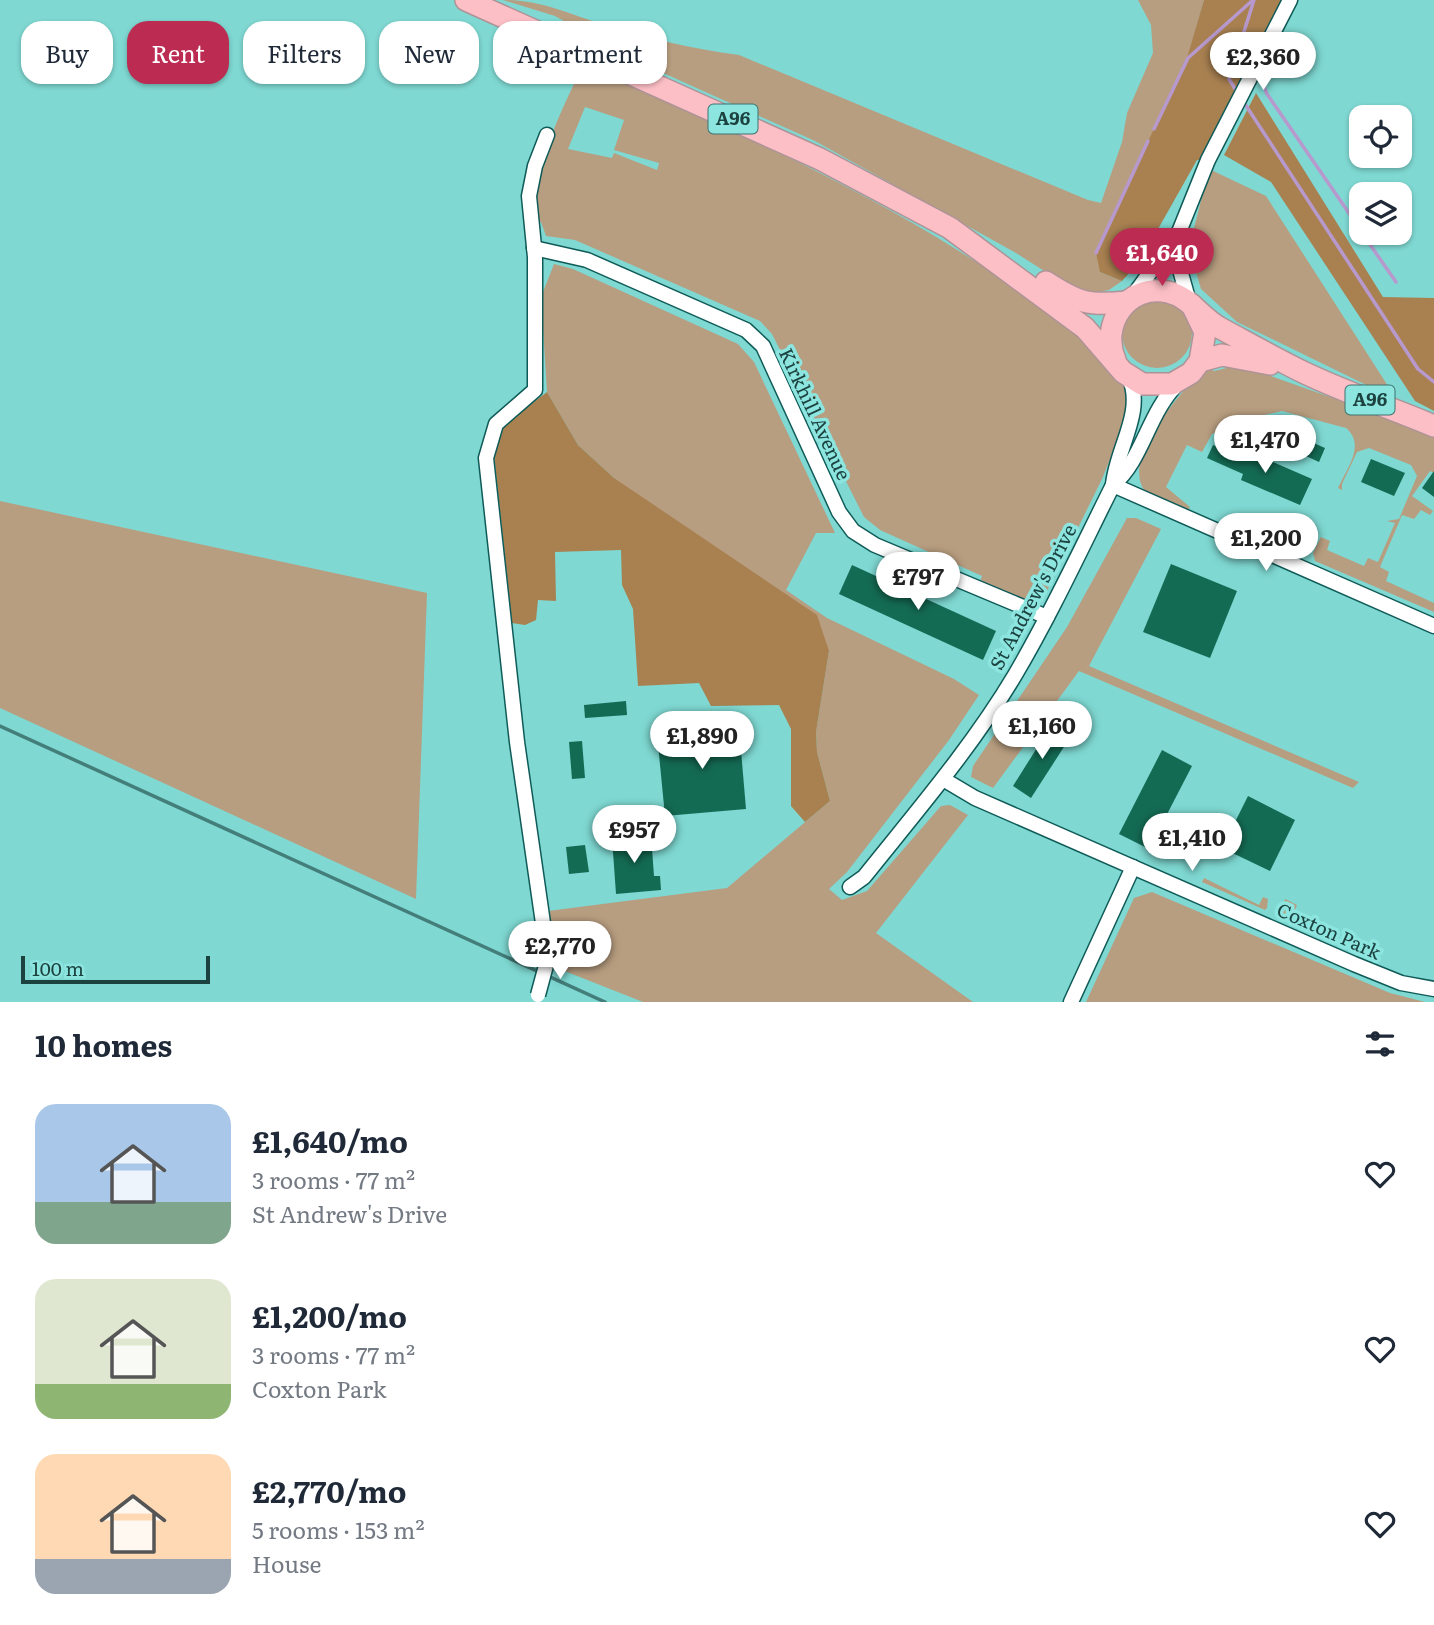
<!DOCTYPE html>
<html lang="en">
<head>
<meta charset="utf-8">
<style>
  :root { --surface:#fff; --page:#f2f2f3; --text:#1f2937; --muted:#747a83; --accent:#bc2c52 }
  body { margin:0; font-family:Literata,serif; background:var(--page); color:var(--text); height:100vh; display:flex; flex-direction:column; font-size:26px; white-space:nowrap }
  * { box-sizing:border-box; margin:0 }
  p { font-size:23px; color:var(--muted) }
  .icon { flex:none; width:38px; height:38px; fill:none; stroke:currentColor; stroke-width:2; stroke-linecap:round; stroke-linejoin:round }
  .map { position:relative; height:1002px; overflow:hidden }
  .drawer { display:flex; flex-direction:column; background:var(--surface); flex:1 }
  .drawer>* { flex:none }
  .guide { position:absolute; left:21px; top:21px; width:700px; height:63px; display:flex; gap:14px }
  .fabs { position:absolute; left:1349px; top:105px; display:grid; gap:14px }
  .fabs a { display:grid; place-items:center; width:63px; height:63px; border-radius:14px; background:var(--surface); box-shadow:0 2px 5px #0004; font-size:35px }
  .scale { position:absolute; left:21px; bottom:18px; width:189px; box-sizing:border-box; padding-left:7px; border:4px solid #1c4240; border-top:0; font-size:19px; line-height:24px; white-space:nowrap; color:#1c4240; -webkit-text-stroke:5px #8ce5df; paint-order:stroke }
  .price { position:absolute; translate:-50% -60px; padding:0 16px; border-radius:24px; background:#fff; color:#222; font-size:23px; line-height:46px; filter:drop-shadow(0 2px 4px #0008) }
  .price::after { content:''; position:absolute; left:50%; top:42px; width:21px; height:16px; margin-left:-10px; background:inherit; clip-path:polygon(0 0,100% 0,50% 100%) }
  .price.selected { background:var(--accent); color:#fff }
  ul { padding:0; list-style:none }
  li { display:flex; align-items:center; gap:21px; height:175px; padding:0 35px }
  li span { display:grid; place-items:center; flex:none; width:196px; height:140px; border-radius:21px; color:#555 }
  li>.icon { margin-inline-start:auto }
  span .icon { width:84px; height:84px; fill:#fffc; stroke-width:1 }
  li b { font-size:30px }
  h2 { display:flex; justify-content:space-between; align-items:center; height:84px; padding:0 35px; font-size:30px }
  .tag { padding:0 24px; border-radius:21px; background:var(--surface); box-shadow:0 2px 5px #0004; font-size:24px; line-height:63px }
  .tag.selected { background:var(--accent); color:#fff }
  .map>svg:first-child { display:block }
  .green { fill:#b89e80; fill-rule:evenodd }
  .forest { fill:#a98151 }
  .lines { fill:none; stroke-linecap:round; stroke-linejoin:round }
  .stream { stroke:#b799cd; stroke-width:3.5 }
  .building { fill:#146b54 }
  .minor-casing { stroke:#0f5b58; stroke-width:17 }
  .highway-casing { stroke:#ae9397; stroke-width:24 }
  .minor { stroke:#fff; stroke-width:14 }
  .highway { stroke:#fcbfc6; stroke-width:21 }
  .rail { stroke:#447e7a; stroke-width:3.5 }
  .minor-bridge-casing { stroke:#0f5b58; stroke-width:17; stroke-linecap:butt }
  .minor-bridge { stroke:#fff; stroke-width:14 }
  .labels { text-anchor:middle; stroke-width:7; stroke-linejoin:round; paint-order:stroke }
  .shield { fill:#8ce5df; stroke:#3e7370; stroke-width:2 }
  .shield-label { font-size:18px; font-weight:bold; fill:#1c4240 }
  .street-label { font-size:19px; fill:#1c4240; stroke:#8ce5df }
</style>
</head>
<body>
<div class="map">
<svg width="1434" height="1002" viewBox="0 0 1434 1002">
  <rect width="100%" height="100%" fill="#7fd8d2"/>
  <!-- green -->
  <g class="green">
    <path d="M503,0c38,0 63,13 99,24 45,14 90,25 137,31l349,145 13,3 21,-61 5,-29 26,-60 -2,-28 -13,-25h66l-16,58 -88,214 22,9 -13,9 -27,5 -66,-42 -201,-112 -181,-81 -79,-44z"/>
    <path d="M583,65c130,56 258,112 379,188 38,24 80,48 113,78 18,17 34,37 51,55l2,7 -2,27 -24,59 -57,116 -23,5 -42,-18 2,-6 -102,-46 -16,-13 -92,-183 -12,-13 -185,-81 -29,-4 -5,-14h-5c-3,-57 23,-106 47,-157zM585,107l39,13 -10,30 45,13 -2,7 -43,-17 -2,5 -44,-9z"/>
    <polygon points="1209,169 1266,196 1397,400 1237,322 1201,289 1189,248"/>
    <polygon points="554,264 573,269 738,344 754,362 835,533 816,533 786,590 827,618 954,679 979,695 949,740 847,872 829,889 842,900 867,891 941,806 950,805 968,815 876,933 973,1002 643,1002 557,968 548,911 727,888 830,801 817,752 816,732 829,651 614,478 578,445 547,392 541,297"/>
    <circle cx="1157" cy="333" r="35"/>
    <path d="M1231,362l203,72v39l-4,-2 -18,25 21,15 -3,4 -9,-5 -7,9 -12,-4 -22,52 9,5 -3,9 48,22v9l-119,-51 -2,-8 8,-16 9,4 -3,9 37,16 4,-8 10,4 17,-39 -8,-2 12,-2 18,-43 -6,-11 -42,-17 -12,4 -15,32v6l-4,-2c9,-20 28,-43 8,-60l-64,-17 -32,7 -38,16 -10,18 -15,-7 -21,42 24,20 -3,5c-11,-5 -30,-9 -39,-18 -33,-29 36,-106 58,-127l8,4 17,-4z"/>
    <polygon points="0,501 427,593 416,899 0,708"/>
    <polygon points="1127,518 1136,518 1161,529 1089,666 1359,782 1353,788 1079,671 993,788 971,777 973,766 1067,627"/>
    <polygon points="1204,878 1259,905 1263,897 1268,899 1267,908 1265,910 1202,882"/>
    <polygon points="1152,892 1390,993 1425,1002 1086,1002 1134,898"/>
    <polygon points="1285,899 1297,905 1290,921 1280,916"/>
  </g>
  <!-- forest -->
  <g class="forest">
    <polygon points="1204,0 1290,0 1208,160 1197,160 1140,261 1122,281 1100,272 1096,253 1187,58"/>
    <polygon points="1256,93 1383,297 1434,298 1434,411 1415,401 1271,182 1224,155"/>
    <polygon points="547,392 578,445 614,478 817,615 829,651 816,732 817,752 830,801 805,822 791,806 791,729 779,705 711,706 699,683 638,686 633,609 622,585 621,550 555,552 556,601 538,600 536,620 525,625 512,623 494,454 501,427"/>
  </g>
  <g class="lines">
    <!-- stream -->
    <g class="stream">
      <polyline points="1242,38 1253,63"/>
      <polyline points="1258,73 1267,94 1362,232"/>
      <polyline points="1237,92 1229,79 1254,0"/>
      <polyline points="1243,101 1418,369 1434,382"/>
      <polyline points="1154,129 1188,58 1253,0"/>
      <polyline points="1362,233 1396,282"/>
      <polyline points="1096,253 1148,141"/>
    </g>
  </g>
  <!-- building -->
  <g class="building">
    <polygon points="1279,428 1325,448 1319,462 1273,441"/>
    <polygon points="1213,445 1249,461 1252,453 1312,479 1300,505 1241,480 1243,474 1207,458"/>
    <polygon points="1371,459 1405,473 1394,496 1361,482"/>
    <polygon points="1434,471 1434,497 1422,488"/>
    <polygon points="1171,564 1237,591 1210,658 1143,632"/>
    <polygon points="852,565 996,631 983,660 839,594"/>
    <polygon points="626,701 627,715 585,718 584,705"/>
    <polygon points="1052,724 1071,736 1031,798 1013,786"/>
    <polygon points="739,727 746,809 665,816 657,734"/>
    <polygon points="582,741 585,778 572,779 569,742"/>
    <polygon points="1162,750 1192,766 1149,849 1119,834"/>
    <polygon points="1248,796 1295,820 1270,871 1222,848"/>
    <polygon points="651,835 654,876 660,876 661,890 616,894 612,838"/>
    <polygon points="585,845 589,872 569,874 566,847"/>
  </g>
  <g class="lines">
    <!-- minor casing -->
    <g class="minor-casing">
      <g id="minor">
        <polyline points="547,135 535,166 529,196 535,257 535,390 496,424 486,458 517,742 548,958"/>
        <polyline points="1179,232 1208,160 1290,0"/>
        <polyline points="534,248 587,260 746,330 763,346 839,512 853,531 875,545 1047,617"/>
        <polyline points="1133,296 1179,232 1177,259 1189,302"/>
        <polyline points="1113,485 1434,626"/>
        <path d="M1113,485c31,-27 34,-71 66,-103"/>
        <polyline points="943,779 975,798 1354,964 1401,983 1434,989"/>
        <path d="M850,887l14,-10c52,-65 108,-130 151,-202 36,-61 66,-126 98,-190 3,-36 32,-73 16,-108"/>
        <polyline points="1071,1002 1133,867"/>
      </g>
    </g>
    <!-- highway casing -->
    <g class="highway-casing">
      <g id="highway">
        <polyline points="466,0 820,159 950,228 1085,328 1123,372 1142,384 1172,384 1191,373 1200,361 1205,332 1192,305"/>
        <path d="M1046,282c32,21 43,24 81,20"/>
        <path d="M1115,360c-15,-35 12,-77 53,-68 22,5 33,26 52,36 28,15 56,31 85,45 42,20 86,35 129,53"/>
        <polyline points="1200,361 1222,355 1270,364"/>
      </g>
    </g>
    <!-- minor -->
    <use href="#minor" class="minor"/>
    <!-- highway -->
    <use href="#highway" class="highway"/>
    <!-- rail -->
    <polyline class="rail" points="0,726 605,1002"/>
    <!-- minor-bridge casing -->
    <g class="minor-bridge-casing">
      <polyline id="minor-bridge" points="538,995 548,958"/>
    </g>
    <!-- minor-bridge -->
    <use href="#minor-bridge" class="minor-bridge"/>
  </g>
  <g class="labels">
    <!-- shield labels -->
    <g class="shield">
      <rect x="708.5" y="104.5" width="49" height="29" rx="5"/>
      <rect x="1345.5" y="385.5" width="49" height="29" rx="5"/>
    </g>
    <g class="shield-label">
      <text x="733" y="125">A96</text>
      <text x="1370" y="406">A96</text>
    </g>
    <!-- street labels -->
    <g class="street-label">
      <text transform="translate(815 414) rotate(65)" y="7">Kirkhill Avenue</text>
      <text transform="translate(1033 597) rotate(-62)" y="7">St Andrew's Drive</text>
      <text transform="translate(1329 931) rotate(24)" y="7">Coxton Park</text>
    </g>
  </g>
</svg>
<div class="fabs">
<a><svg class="icon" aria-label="locate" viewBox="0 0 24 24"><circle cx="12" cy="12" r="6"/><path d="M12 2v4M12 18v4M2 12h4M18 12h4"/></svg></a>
<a><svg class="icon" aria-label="layers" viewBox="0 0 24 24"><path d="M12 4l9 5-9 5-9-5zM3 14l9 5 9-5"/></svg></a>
</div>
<div class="scale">100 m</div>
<b class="price" style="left:1263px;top:92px">£2,360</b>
<b class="price selected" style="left:1162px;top:288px">£1,640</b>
<b class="price" style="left:1265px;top:475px">£1,470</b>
<b class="price" style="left:1266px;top:573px">£1,200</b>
<b class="price" style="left:918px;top:612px">£797</b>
<b class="price" style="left:1042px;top:761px">£1,160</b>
<b class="price" style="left:702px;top:771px">£1,890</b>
<b class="price" style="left:634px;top:865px">£957</b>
<b class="price" style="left:1192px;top:873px">£1,410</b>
<b class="price" style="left:560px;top:981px">£2,770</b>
<div class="guide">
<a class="tag">Buy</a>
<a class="tag selected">Rent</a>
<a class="tag">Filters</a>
<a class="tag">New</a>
<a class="tag">Apartment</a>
</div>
</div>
<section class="drawer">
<h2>10 homes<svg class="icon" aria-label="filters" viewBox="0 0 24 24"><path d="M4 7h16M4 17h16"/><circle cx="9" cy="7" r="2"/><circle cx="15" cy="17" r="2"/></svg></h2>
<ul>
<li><span style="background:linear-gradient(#a9c7e8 70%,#7fa58c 0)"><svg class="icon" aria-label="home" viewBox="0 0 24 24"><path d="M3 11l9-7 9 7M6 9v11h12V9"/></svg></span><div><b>£1,640/mo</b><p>3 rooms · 77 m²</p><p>St Andrew's Drive</p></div><svg class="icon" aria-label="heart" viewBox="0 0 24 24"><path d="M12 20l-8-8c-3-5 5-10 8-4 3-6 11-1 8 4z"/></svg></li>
<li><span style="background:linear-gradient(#dfe7d0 75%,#8fb573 0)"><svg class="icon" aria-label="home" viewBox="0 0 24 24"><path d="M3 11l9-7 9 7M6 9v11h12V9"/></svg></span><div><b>£1,200/mo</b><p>3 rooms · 77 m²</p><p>Coxton Park</p></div><svg class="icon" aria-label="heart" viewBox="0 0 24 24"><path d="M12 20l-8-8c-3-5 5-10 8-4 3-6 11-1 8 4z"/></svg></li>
<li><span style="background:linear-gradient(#ffd9b3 75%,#9aa5b1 0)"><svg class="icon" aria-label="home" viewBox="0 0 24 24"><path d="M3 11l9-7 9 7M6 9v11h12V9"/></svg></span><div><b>£2,770/mo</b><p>5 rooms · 153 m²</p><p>House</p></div><svg class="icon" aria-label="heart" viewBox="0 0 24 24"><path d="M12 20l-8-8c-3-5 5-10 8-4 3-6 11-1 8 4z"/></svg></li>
</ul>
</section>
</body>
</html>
